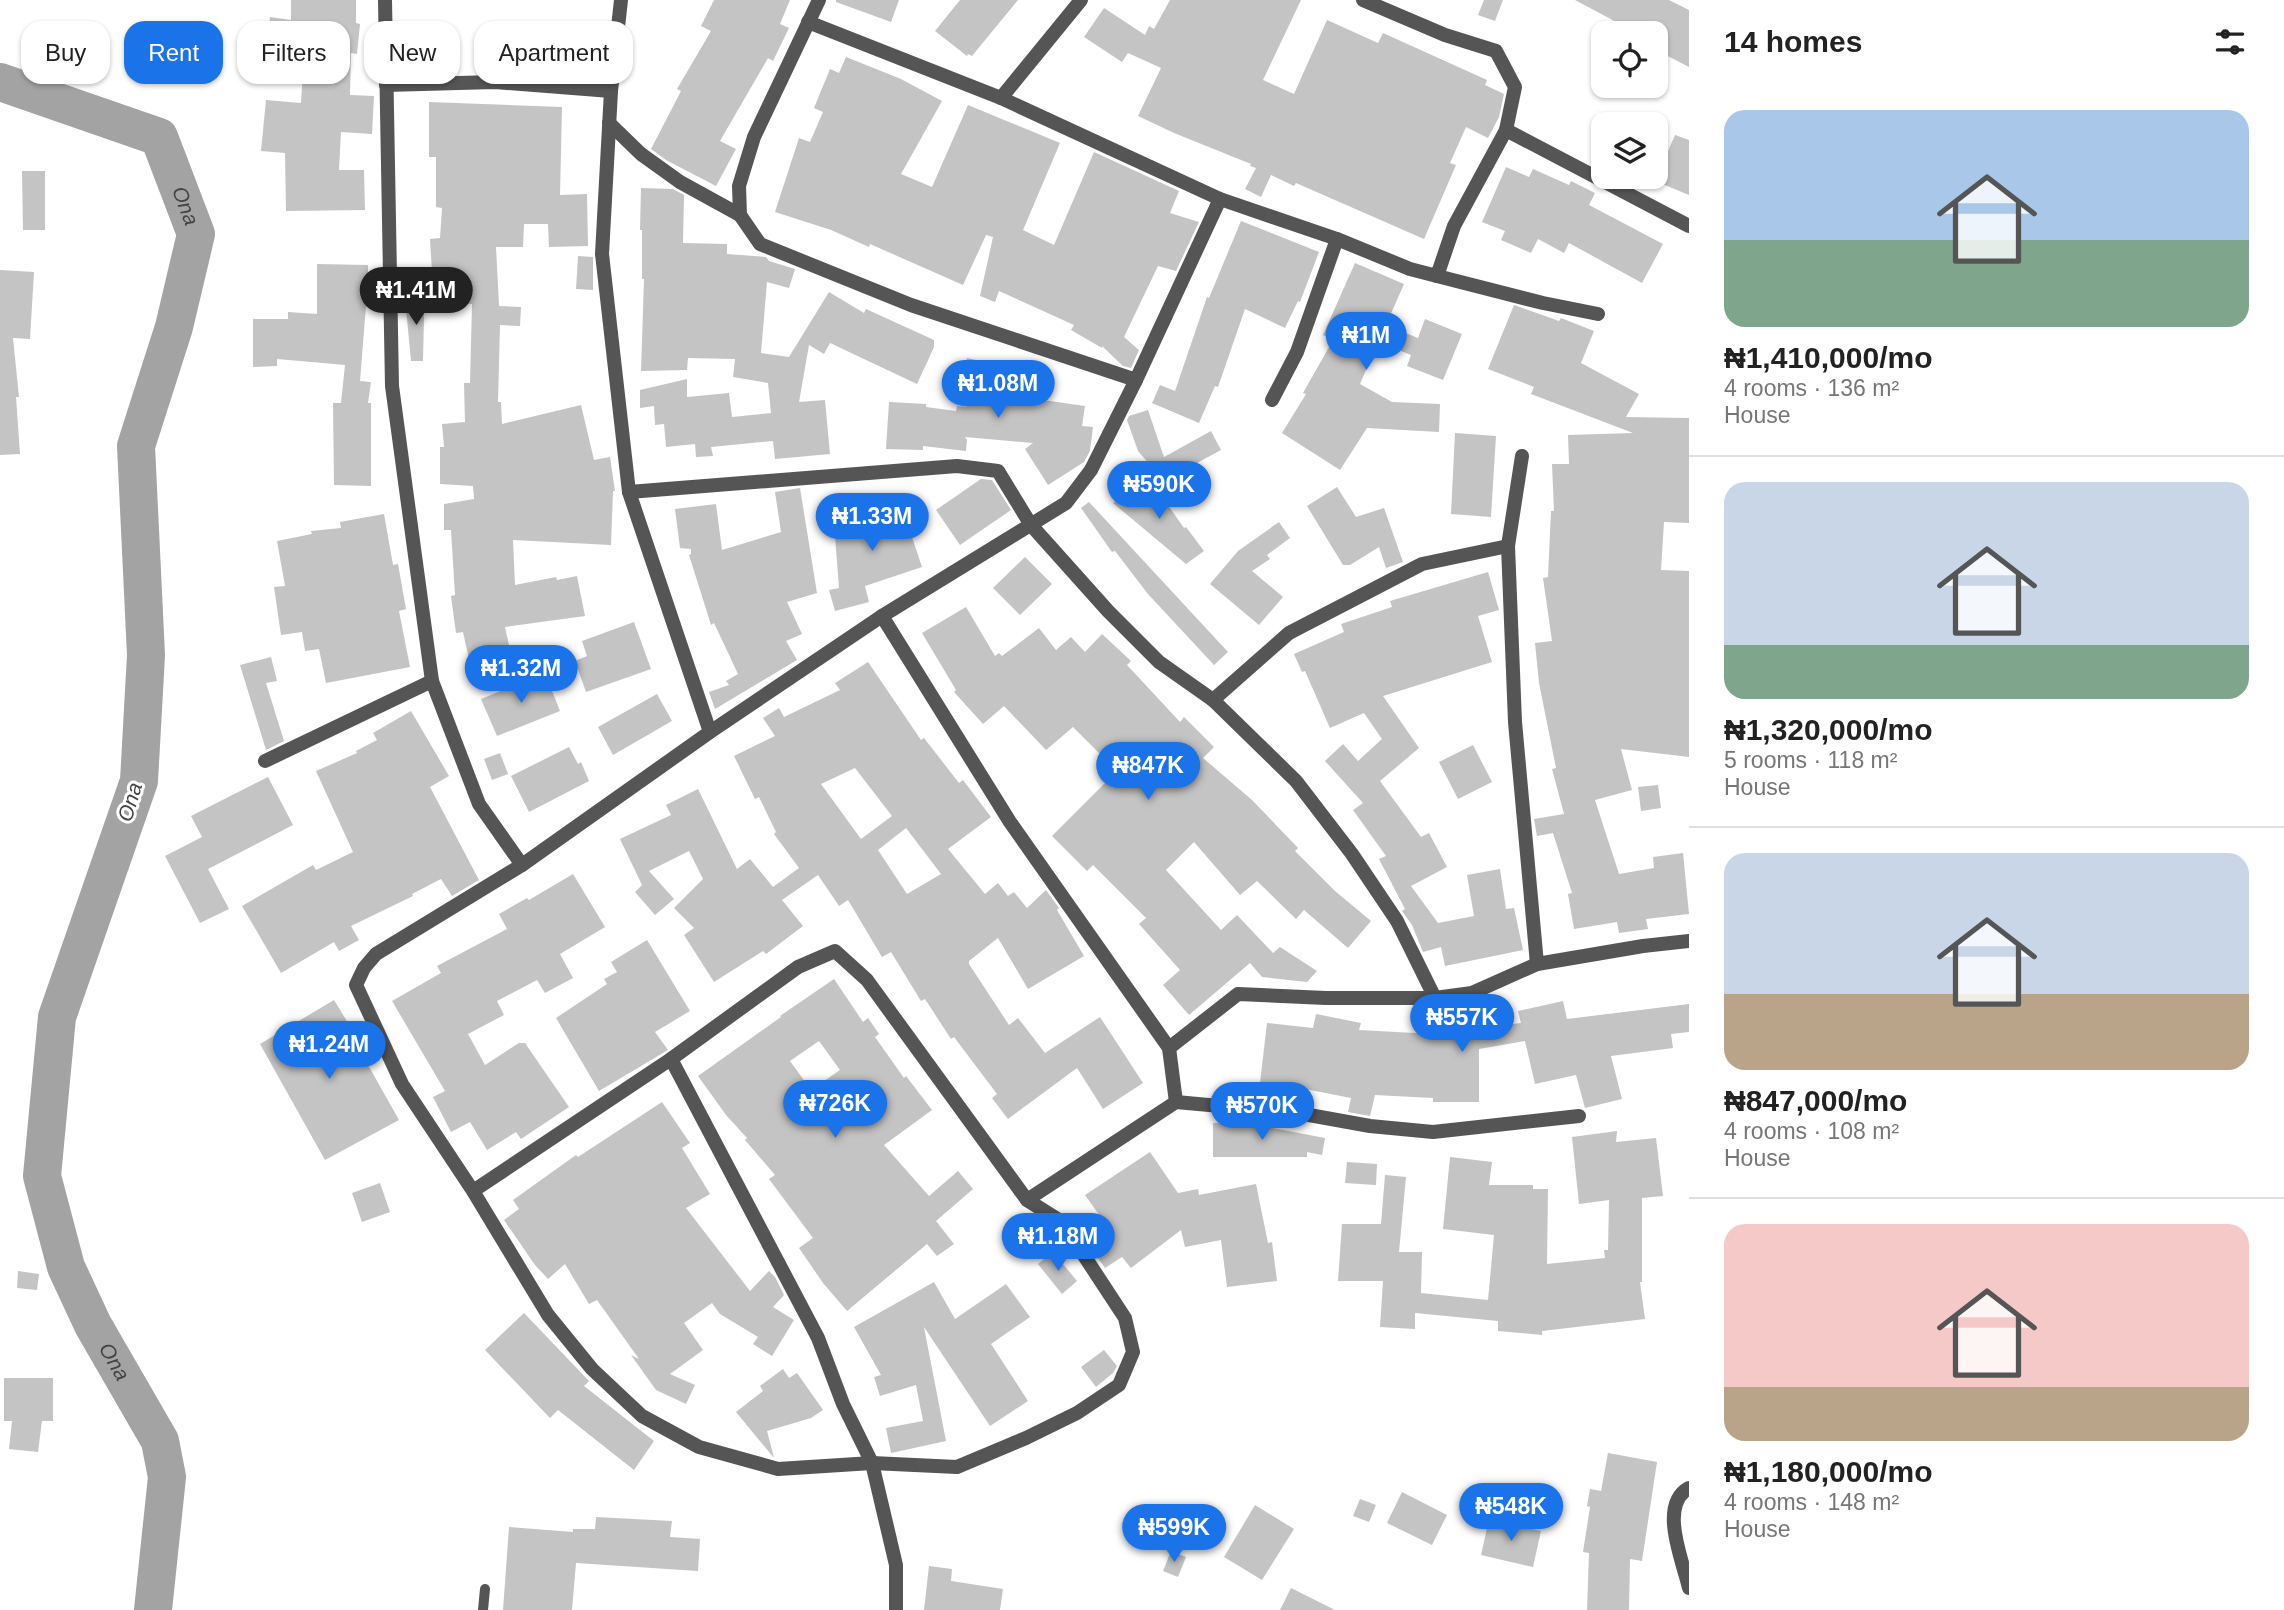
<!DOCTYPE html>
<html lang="en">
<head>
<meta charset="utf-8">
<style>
  :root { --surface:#fff; --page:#f2f2f2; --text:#222; --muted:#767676; --line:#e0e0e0; --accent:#1a73e8 }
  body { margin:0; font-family:Arial,sans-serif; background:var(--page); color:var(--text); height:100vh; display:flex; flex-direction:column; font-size:26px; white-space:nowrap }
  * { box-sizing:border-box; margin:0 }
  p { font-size:23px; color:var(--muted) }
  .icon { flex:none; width:38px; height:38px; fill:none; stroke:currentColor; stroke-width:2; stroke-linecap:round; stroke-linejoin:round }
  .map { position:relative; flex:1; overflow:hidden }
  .drawer { display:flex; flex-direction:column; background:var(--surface); width:595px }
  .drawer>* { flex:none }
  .top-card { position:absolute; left:21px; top:21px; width:665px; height:63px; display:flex; gap:14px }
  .tools { position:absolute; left:1591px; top:21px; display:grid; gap:14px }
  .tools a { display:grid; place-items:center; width:77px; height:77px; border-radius:14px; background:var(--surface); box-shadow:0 2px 5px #0004; font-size:35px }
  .price { position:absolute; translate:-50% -60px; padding:0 16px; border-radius:24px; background:var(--accent); color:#fff; font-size:23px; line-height:46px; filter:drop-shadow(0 2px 4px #0008) }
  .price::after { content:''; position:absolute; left:50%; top:42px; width:21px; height:16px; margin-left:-10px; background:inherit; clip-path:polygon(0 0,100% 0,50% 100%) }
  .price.current { background:#222; color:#fff }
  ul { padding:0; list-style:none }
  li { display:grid; align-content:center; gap:14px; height:371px; padding:0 35px }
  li+li { border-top:2px solid var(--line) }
  li span { display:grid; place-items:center; height:217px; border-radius:21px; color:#555 }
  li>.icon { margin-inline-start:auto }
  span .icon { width:126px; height:126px; fill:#fffc; stroke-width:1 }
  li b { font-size:30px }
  h2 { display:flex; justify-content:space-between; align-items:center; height:84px; padding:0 35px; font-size:30px }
  .chip { padding:0 24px; border-radius:21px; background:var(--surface); box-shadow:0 2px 5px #0004; font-size:24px; line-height:63px }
  .chip.current { background:var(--accent); color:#fff }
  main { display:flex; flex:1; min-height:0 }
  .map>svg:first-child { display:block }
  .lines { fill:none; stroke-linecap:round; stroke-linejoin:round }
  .river { stroke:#a3a3a3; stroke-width:38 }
  .building { fill:#c4c4c4; fill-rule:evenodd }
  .service { stroke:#555; stroke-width:10 }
  .minor { stroke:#555; stroke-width:14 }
  .labels { text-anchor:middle; stroke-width:6; stroke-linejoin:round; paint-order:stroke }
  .water-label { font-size:21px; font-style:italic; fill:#444; stroke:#fff }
</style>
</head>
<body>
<main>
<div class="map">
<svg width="1689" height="1610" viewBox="0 0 1689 1610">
  <rect width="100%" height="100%" fill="#fff"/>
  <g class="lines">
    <!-- river -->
    <path class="river" id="s1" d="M0,82l159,55 37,97 -22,93 -38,119 10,209 -7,126 -82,236 -15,159 24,91 27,58 67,116 7,36 -14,133"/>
  </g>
  <!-- building -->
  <g class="building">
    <polygon points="291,0 356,0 356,23 360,24 357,54 351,53 350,95 374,96 372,134 341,132 339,170 364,170 365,210 286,211 285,153 261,151 266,100 301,103 303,69 265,64 270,17 291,20"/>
    <polygon points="714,0 790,0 780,24 789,28 773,61 768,58 720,141 736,149 716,186 666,160 651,149 681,91 677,89 711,31 701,26"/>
    <polygon points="836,0 899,0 891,22 836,2"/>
    <polygon points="960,0 1018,0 972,56 968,54 967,56 935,31"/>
    <polygon points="1170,0 1301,0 1263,80 1294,94 1327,20 1378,43 1383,33 1487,80 1485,85 1504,94 1499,117 1488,138 1466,127 1450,163 1456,165 1424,239 1296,183 1294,186 1271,175 1261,197 1245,189 1256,168 1250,166 1251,164 1174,133 1138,116 1161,68 1128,53 1122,62 1084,37 1104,8 1145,35 1149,26 1154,29"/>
    <polygon points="1484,0 1503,0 1495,21 1478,15"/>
    <polygon points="1575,0 1669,0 1689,10 1689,67 1656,50 1656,33 1615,33 1620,24"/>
    <polygon points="846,57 901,79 942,101 901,174 932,187 968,105 1060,143 1023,230 1054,245 1094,152 1179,191 1170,213 1199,222 1176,271 1158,266 1124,337 1139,350 1131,368 1123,366 1102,346 1102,348 1071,330 1074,325 999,291 995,302 980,296 993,237 986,235 963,285 870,244 869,247 831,230 775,212 799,138 810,142 823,112 814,108 830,69 839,73"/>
    <polygon points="429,102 562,107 560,195 587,194 588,246 549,247 548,224 524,224 523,247 496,247 499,306 521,307 520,326 500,325 498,402 501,402 502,424 581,405 594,460 610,457 615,491 613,491 611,545 513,540 515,585 556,577 557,580 577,576 585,616 505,627 512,659 471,668 463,632 456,633 451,596 455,595 451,530 444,530 444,504 474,499 473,486 440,484 440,447 444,447 442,424 465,422 464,383 470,383 472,304 434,306 430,239 440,238 442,208 436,207 436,157 429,157"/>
    <polygon points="1675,135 1689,140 1689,195 1655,181"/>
    <polygon points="1506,167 1529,177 1533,169 1569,185 1571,181 1595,193 1589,205 1663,244 1642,283 1569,243 1564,253 1538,239 1531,253 1501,240 1505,231 1482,222"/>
    <polygon points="22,171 45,171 45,230 23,230"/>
    <polygon points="641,188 673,189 684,195 683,243 727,244 727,254 766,257 769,261 795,269 789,288 767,282 761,353 789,357 829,292 864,313 866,309 934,340 934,347 917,384 830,343 824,354 809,345 799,402 825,400 830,454 775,459 773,441 711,447 713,456 696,457 695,444 666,447 664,424 655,425 654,406 640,408 640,390 687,379 687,397 729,393 732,417 771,413 768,383 733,377 735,359 688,358 687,370 641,371 644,279 642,279 642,230 640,230"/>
    <polygon points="1241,221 1319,252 1300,302 1298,301 1285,328 1245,309 1218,387 1215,386 1199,423 1152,403 1160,385 1175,391 1207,297 1209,298"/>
    <polygon points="578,256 593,257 593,290 576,289"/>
    <polygon points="1355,263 1404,284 1386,325 1418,338 1425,319 1462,334 1443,380 1407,366 1411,355 1378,342 1360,384 1392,402 1440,404 1439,432 1367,428 1340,470 1282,433 1306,394 1303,393 1333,340 1323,335"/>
    <polygon points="317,264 368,265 368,306 366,306 360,381 371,382 368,403 371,403 371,486 334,485 333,403 341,403 345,365 277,359 277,366 253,367 253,319 288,319 288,312 317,314"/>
    <polygon points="0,270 34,272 30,339 13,338 19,397 16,397 20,454 0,455"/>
    <polygon points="421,296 424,317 423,361 411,361 405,298"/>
    <polygon points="1514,305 1559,321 1561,318 1594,331 1581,363 1639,394 1626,417 1689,418 1689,523 1664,522 1661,570 1689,571 1689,757 1621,749 1632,790 1595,800 1619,874 1654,868 1653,857 1683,853 1689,914 1646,919 1648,929 1619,933 1617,922 1574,929 1568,894 1572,893 1553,833 1537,836 1534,819 1564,814 1552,769 1556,768 1539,683 1535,643 1552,641 1543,578 1548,577 1551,511 1554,511 1552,464 1569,464 1568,435 1633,433 1531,394 1534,387 1488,369"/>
    <polygon points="967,358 1042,375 1036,399 1085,406 1082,426 1093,427 1090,451 1084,462 1048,485 1025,449 1033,443 965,437 967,440 966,451 923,446 923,450 886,449 889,402 926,404 926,407 956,411 957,406 968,407 958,403"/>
    <polygon points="1148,410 1164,457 1211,431 1221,450 1171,477 1176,495 1138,451 1127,420 1129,416"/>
    <polygon points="1455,433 1496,436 1491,517 1451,514"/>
    <polygon points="1149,478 1184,528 1186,527 1204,551 1186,564 1113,503"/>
    <polygon points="981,479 992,480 1011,510 960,545 936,510"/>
    <polygon points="1337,487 1356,517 1384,508 1403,562 1386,568 1379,547 1350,565 1343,565 1307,506"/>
    <polygon points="800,488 817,593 787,602 802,634 786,641 797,660 715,709 709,692 729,685 726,681 738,674 714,623 711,625 689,555 691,554 691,549 680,548 675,509 716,504 722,550 781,532 775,492"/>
    <polygon points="900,501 922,567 865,586 869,602 835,611 829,590 839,588 834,523 861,517 860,514"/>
    <polygon points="1089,502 1228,652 1214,665 1148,594 1115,551 1112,552 1081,508"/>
    <polygon points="384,514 393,565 398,564 406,609 399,611 410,667 326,683 319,649 305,651 302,632 281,635 274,587 285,586 277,541 312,534 311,531 341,528 340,522"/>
    <polygon points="1279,522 1290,538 1267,555 1270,559 1252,571 1283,597 1259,625 1210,584 1238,551"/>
    <polygon points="1025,557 1052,584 1020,615 993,588"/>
    <polygon points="1488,572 1499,610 1478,616 1492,662 1383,696 1419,748 1380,781 1421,837 1429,833 1447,867 1411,886 1438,923 1474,916 1467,875 1500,869 1506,909 1514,908 1523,950 1445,966 1441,947 1423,952 1412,925 1402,911 1405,909 1379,859 1386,856 1353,810 1363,803 1325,761 1343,744 1358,761 1382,739 1364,713 1330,728 1305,671 1302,672 1294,654 1344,632 1341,624 1392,607 1390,601"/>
    <polygon points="966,607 995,656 999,653 1002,656 1039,628 1056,650 1071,637 1085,652 1102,634 1131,661 1127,665 1180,722 1184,717 1214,747 1203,758 1252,800 1298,848 1295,851 1335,891 1371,921 1348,948 1304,910 1296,919 1257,881 1240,895 1194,842 1166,870 1221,930 1237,915 1273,953 1280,947 1317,971 1307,982 1262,977 1250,963 1189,1015 1163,985 1180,970 1139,924 1146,918 1093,865 1087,871 1052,836 1117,771 1073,727 1046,750 1004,706 983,724 954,692 956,690 922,633"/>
    <polygon points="634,622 651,669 586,692 575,661 587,656 582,641"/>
    <polygon points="271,657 277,681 266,683 284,741 266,750 240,665"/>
    <path d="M868,662l53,78 3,-2 35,45 4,-3 28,37 -43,32 37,45 13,-11 10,13 6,-4 13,16 19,-18 13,18 -2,2 27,46 -56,33 -30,-51 -29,23v3l40,61 9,-7 27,35 55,-36 43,66 -40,26 -26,-41 -69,51 -16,-21 5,-4 -43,-57 -3,2 -26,-40 -4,2 -30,-49 -9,5 -34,-57 -9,6 -21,-31 -36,25 21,26 -37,28 -3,-3 -49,31 -30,-47 10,-7 -20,-20 29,-29 -14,-28 -40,20 25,28 -19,16 -20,-23 7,-7 -22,-46 51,-24 -5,-10 32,-16 39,80 13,-10 23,28 26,-19 -25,-34 2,-2 -17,-35 -4,2 -21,-43 41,-20 -12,-18 16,-10 5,9 56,-27 -5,-7zM855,768l37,48 -31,23 -40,-55zM906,828l35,46 -34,20 -29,-44z"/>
    <polygon points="545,673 560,711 497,736 481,699"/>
    <polygon points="657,694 672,721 613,755 598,727"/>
    <polygon points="411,711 449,776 430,787 479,880 452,896 441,879 412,894 413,896 351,926 359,940 339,951 334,942 281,973 242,906 313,865 316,870 353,852 316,771 357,753 356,751 377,740 373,733"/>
    <polygon points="1473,745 1492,782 1458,799 1439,762"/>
    <polygon points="569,747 578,764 581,762 589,781 529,812 511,776"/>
    <polygon points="500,753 508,774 492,780 484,759"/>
    <polygon points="268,777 293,825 208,869 229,909 200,923 165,856 202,837 191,816"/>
    <polygon points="1658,785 1661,808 1641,811 1638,787"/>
    <polygon points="573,874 605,927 560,954 573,978 545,993 537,980 497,1001 504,1015 468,1034 485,1065 519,1043 525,1043 569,1107 521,1139 516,1132 487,1150 470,1122 451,1132 433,1097 445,1091 392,1001 441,973 437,966 507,929 499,914 527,898 529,900"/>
    <polygon points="647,940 690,1011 655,1032 668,1050 599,1091 556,1018 607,984 604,979 617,972 611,962"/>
    <path d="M834,979l29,43 5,-4 11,16 -4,3 29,41 2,-2 26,34 -48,35 45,51 29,-25 15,18 -37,32 18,23 -17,12 -10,-12 -80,67 -24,-28 -24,-35 14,-10 -44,-59 6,-4 -30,-35 2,-2 -21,-23 -28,-39 83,-59 -1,-1zM819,1041l21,29 -29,20 -21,-29z"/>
    <polygon points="334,1000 353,1031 350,1033 399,1120 325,1160 260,1044"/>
    <polygon points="1563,1001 1567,1019 1689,1004 1689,1032 1671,1034 1673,1048 1611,1056 1622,1099 1585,1108 1576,1075 1535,1084 1525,1041 1479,1049 1479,1102 1433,1102 1433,1098 1375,1095 1370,1116 1348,1112 1351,1098 1295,1087 1260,1083 1267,1023 1313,1028 1316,1014 1361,1023 1359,1030 1433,1034 1433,1024 1479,1024 1479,1028 1521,1023 1518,1011"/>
    <polygon points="662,1102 690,1143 682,1148 710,1194 686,1208 750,1291 769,1271 775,1277 784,1295 773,1307 794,1320 772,1356 753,1344 758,1337 720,1314 712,1303 684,1323 703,1350 670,1374 695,1385 686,1404 656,1390 631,1355 639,1359 597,1300 589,1304 565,1264 548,1279 535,1265 504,1220 519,1209 513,1200 576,1155 578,1157"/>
    <polygon points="1213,1123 1267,1123 1267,1127 1325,1138 1322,1155 1307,1152 1307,1157 1213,1157"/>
    <polygon points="1617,1131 1616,1142 1656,1138 1663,1196 1642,1198 1642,1282 1640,1282 1645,1319 1542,1331 1542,1335 1498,1331 1498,1321 1415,1313 1415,1329 1380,1327 1383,1281 1338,1281 1342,1224 1381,1224 1385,1175 1406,1177 1399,1252 1422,1252 1421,1293 1488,1300 1494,1235 1443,1229 1450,1157 1492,1162 1489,1185 1533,1185 1533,1189 1548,1189 1547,1264 1605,1258 1604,1250 1608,1250 1609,1200 1579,1204 1572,1137"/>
    <polygon points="1150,1152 1178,1193 1198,1189 1199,1195 1256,1184 1268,1243 1272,1242 1277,1281 1227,1287 1221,1240 1185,1247 1181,1230 1131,1268 1122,1257 1105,1268 1093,1251 1115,1237 1085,1195"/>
    <polygon points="1347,1162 1377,1164 1376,1185 1345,1183"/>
    <polygon points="380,1183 390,1212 362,1222 352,1193"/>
    <polygon points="1053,1252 1077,1281 1062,1294 1038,1264"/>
    <polygon points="18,1271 39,1274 37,1290 17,1288"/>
    <polygon points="934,1282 955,1319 1006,1284 1030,1317 991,1344 1028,1401 990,1426 924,1327 946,1441 891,1453 886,1428 923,1421 916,1385 880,1396 874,1377 881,1375 854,1327"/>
    <polygon points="524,1313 589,1381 584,1386 654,1441 634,1470 558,1410 550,1418 485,1350"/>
    <polygon points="1104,1350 1117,1366 1113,1373 1096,1387 1081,1367"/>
    <polygon points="783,1369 789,1378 797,1373 823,1410 811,1418 767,1431 774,1458 736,1412 763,1391 760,1386"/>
    <polygon points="4,1378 53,1378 53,1421 42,1421 38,1452 9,1449 12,1421 4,1421"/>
    <polygon points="1608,1453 1657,1462 1642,1561 1630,1559 1629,1610 1587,1610 1589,1553 1583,1552 1590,1507 1587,1506 1590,1489 1601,1491"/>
    <polygon points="1402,1492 1447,1515 1432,1545 1387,1523"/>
    <polygon points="1360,1499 1376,1505 1369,1522 1353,1516"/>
    <polygon points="1255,1505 1294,1529 1262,1580 1224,1557"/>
    <polygon points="596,1517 672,1521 670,1537 700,1539 698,1571 576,1563 572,1610 503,1610 509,1527 573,1532 573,1529 595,1529"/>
    <polygon points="1489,1519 1541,1531 1533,1567 1481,1555"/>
    <polygon points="1171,1551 1186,1557 1178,1577 1163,1571"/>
    <polygon points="929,1566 952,1569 951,1581 1003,1589 1000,1610 924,1610"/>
    <polygon points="1291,1588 1335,1610 1280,1610"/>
  </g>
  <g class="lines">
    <!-- service -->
    <polyline class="service" points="483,1610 485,1589"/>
    <!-- minor -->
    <g class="minor">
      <polyline points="385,0 392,386 432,681 479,804 522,865"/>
      <polyline points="621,0 611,91 602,254 629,492 710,732"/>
      <polyline points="819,0 754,137 739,186 740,215 760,244 911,305 1136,380"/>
      <polyline points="808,22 1001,98 1220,199 1337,239 1410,269 1437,276 1454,226 1506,130 1515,87 1496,51 1445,35 1363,0"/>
      <polyline points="386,85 495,82 611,91"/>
      <polyline points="1001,98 1081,0"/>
      <polyline points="609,123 641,154 680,182 740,215"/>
      <polyline points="1506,130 1689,226"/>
      <polyline points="1437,276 1543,303 1598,314"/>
      <polyline points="1272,400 1297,352 1337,239"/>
      <polyline points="1522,456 1508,546 1515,722 1537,964"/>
      <polyline points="629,492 957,466 998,471 1031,525 1108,611 1159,662 1213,700 1296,781 1352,854 1397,921 1435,998 1326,998 1238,994 1169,1048"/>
      <polyline points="882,616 1010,822 1169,1048 1176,1102"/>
      <polyline points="1213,700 1289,633 1422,564 1508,546"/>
      <polyline points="265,761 432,681"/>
      <polyline points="1435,998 1472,993 1537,964 1643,946 1689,941"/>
      <polyline points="671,1059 818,1338 843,1404 872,1463 896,1565 896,1610"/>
      <polyline points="473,1191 671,1059 798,967 835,951 867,980 1027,1200 1062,1222 1125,1318 1133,1352 1119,1385 1077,1413 1026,1438 957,1467 872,1463 778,1469 699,1447 642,1416 592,1369 548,1315 473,1191 402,1084 356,985 364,968 376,954 522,865 710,732 882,616 1066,503 1091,470 1136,380 1220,199"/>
      <polyline points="1027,1200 1176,1102 1298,1113 1370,1126 1433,1132 1579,1116"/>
      <path d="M1689,1488c-31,17 -6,73 0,100"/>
    </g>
  </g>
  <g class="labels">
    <!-- water labels -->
    <g class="water-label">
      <text dy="7" stroke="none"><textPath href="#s1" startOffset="242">Ona</textPath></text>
      <text transform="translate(130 802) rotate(-73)" y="7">Ona</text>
      <text dy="7" stroke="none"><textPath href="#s1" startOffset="1438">Ona</textPath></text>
    </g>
  </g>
</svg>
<div class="tools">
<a><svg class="icon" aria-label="locate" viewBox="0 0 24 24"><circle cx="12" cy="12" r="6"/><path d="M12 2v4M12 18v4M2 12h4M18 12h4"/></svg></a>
<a><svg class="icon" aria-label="layers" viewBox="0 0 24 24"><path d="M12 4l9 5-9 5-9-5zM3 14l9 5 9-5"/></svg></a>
</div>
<b class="price current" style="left:416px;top:327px">₦1.41M</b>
<b class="price" style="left:1366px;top:372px">₦1M</b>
<b class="price" style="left:998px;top:420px">₦1.08M</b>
<b class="price" style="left:1159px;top:521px">₦590K</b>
<b class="price" style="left:872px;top:553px">₦1.33M</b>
<b class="price" style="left:521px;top:705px">₦1.32M</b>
<b class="price" style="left:1148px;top:802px">₦847K</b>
<b class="price" style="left:1462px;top:1054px">₦557K</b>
<b class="price" style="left:329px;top:1081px">₦1.24M</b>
<b class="price" style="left:835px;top:1140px">₦726K</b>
<b class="price" style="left:1262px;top:1142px">₦570K</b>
<b class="price" style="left:1058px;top:1273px">₦1.18M</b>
<b class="price" style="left:1511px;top:1543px">₦548K</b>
<b class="price" style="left:1174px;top:1564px">₦599K</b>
<div class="top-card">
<a class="chip">Buy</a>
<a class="chip current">Rent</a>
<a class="chip">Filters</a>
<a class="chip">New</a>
<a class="chip">Apartment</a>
</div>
</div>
<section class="drawer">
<h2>14 homes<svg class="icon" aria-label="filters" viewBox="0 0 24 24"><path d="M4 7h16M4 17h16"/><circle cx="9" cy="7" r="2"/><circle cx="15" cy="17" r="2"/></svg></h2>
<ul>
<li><span style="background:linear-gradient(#a9c7e8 60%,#7fa58c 0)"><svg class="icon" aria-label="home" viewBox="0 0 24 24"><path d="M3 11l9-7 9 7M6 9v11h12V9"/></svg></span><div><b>₦1,410,000/mo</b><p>4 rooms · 136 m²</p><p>House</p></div></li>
<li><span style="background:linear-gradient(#c9d6e8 75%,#7fa58c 0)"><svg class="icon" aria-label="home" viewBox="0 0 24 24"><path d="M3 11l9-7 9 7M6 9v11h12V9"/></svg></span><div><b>₦1,320,000/mo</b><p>5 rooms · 118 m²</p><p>House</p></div></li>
<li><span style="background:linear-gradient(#c9d6e8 65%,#b9a48a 0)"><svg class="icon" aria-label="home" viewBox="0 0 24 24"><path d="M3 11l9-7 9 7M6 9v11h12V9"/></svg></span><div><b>₦847,000/mo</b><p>4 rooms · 108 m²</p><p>House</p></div></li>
<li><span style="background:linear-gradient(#f6c9c9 75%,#b9a48a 0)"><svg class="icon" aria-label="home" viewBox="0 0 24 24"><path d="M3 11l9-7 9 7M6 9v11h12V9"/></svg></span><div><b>₦1,180,000/mo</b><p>4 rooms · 148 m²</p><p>House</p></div></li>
</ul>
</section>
</main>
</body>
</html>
